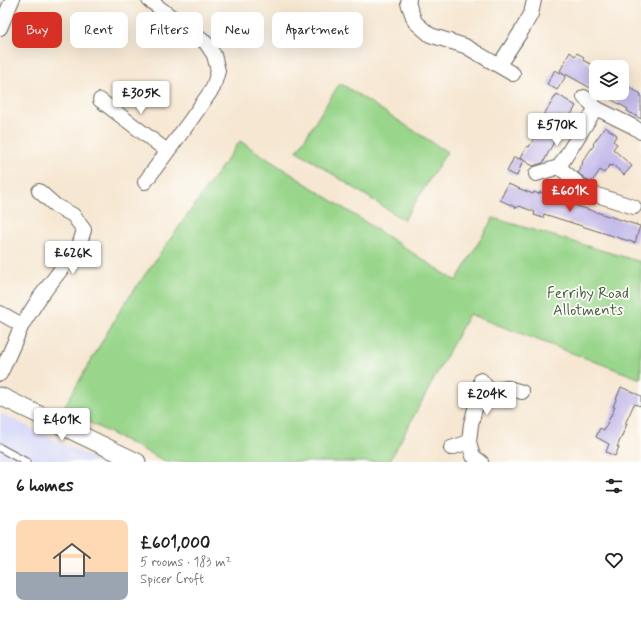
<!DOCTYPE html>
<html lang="en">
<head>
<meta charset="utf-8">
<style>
  :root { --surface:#fff; --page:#f2f2f2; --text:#222; --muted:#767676; --line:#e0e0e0; --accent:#d93025 }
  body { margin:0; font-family:Mynerve,sans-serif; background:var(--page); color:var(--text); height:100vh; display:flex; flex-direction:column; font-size:15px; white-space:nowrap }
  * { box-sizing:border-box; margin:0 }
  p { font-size:13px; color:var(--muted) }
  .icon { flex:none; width:22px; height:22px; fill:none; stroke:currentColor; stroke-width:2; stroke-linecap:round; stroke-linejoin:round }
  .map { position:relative; height:462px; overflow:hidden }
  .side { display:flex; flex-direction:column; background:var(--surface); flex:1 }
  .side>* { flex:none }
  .guide { position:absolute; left:12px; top:12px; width:400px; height:36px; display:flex; gap:8px }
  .buttons { position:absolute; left:589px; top:60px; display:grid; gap:8px }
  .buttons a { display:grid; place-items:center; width:40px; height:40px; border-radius:8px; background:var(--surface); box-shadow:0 4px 16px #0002; font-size:20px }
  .price { position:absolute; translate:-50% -34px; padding:0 9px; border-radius:4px; background:#fff; color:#222; font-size:13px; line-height:26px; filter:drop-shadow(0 1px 2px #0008) }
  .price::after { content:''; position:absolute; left:50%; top:24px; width:12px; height:9px; margin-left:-6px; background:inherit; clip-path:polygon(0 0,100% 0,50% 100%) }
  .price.on { background:var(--accent); color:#fff }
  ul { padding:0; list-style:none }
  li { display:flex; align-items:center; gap:12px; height:100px; padding:0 16px }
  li+li { border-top:1px solid var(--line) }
  li span { display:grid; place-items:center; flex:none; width:112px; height:80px; border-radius:8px; color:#555 }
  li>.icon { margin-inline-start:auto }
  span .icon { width:48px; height:48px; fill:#fffc; stroke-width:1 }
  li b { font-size:17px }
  h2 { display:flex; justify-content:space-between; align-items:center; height:48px; padding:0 16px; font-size:17px }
  .tag { padding:0 14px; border-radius:8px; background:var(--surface); box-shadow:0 4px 16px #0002; font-size:14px; line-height:36px }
  .tag.on { background:var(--accent); color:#fff }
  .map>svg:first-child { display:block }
  .built { fill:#d6d8f9 }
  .green { fill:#99d68b; stroke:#5a7954 }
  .building { fill:#c2b9ea }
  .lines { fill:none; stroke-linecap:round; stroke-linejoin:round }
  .service-casing { stroke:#68635c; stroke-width:9 }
  .minor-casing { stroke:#68635c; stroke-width:16 }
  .tertiary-casing { stroke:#68635c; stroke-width:19 }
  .service { stroke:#fff; stroke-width:7 }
  .minor { stroke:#fff; stroke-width:14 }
  .tertiary { stroke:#fff; stroke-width:17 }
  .labels { text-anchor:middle; stroke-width:3.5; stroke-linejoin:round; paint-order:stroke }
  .park-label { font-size:15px; fill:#485d43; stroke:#fdfcf7 }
</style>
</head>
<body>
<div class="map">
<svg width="641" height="462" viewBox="0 0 641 462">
  <rect width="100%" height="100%" fill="#fdfcf7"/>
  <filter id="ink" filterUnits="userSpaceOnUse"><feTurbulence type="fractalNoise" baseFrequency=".025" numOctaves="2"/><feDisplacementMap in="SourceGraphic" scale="8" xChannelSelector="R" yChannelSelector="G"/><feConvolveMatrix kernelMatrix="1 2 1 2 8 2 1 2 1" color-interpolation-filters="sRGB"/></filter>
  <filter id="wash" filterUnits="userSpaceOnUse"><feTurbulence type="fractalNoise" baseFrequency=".012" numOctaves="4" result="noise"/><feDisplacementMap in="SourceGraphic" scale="16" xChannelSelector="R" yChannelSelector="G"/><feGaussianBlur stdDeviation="0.9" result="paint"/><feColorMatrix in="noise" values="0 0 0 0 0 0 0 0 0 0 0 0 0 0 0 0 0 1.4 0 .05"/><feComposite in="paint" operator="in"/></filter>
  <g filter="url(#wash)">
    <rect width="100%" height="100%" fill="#f6e7d2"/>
    <!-- built -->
    <polygon class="built" points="0,413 100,462 0,462"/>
    <!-- green -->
    <g class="green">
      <polygon points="340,83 447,152 404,220 297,151"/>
      <polygon points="240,141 456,281 493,218 641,262 641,379 469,314 389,462 167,462 63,409 122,307"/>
    </g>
    <g id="blocks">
      <!-- building -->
      <g class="building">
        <polygon points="570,52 575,56 577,53 584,57 583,60 596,67 596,91 560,71"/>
        <polygon points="555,70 566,76 557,90 547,84"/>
        <polygon points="622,83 641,94 641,119 627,111 628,109 600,93 622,93"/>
        <polygon points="557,94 576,106 557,138 556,138 543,163 533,166 520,158 527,146 529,147 541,127 537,125"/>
        <polygon points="605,127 617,135 613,141 617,144 613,149 632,166 624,175 613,165 612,166 610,165 604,173 600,170 591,183 578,173 581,169 580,168 583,163 582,162 594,145 593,144"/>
        <polygon points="514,157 523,160 517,176 507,172"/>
        <polygon points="508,184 533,194 534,192 539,194 540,192 552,197 553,194 562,197 562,199 568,201 568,202 574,205 640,226 635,243 544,214 543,218 534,215 535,212 519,206 517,208 500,200"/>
        <polygon points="621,387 641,396 641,406 634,404 625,424 627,424 617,447 619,447 615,456 606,452 609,444 596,437 600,428 604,430 615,407 613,407"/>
      </g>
    </g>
  </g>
  <g filter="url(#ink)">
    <use href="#blocks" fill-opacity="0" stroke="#68635c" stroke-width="1"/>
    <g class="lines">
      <!-- service casing -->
      <g class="service-casing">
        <polyline id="service" points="0,448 26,462"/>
      </g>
      <!-- minor casing -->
      <g class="minor-casing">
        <g id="minor">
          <polyline points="409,0 408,3 415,22 430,35 465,46 513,74"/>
          <polyline points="0,28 12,0"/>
          <polyline points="499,65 522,30 531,14 534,0"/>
          <polyline points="584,97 596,108"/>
          <polyline points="100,100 167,151"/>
          <polyline points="536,174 559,167"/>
          <polyline points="145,182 190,121 213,88 218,71 214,55 206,43 149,0"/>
          <polyline points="634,207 588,192 559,167 596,108 634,127 641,132"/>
          <polyline points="0,313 22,325"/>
          <polyline points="0,374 3,368 22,325 40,297 79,246 84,230 73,215 56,206 39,191"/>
          <polyline points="481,380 490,391"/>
          <polyline points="451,448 469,442"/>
          <polyline points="481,462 473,456 469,442 471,424 476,405 490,391 508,388 522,392"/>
        </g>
      </g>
      <!-- tertiary casing -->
      <g class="tertiary-casing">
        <polyline id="tertiary" points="0,396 137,462"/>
      </g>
      <!-- service -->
      <use href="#service" class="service"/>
      <!-- minor -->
      <use href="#minor" class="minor"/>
      <!-- tertiary -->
      <use href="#tertiary" class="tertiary"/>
    </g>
  </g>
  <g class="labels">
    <!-- park labels -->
    <g class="park-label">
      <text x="588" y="298">Ferriby Road<tspan x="588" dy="17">Allotments</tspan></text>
    </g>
  </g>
</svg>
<div class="buttons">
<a><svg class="icon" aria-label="layers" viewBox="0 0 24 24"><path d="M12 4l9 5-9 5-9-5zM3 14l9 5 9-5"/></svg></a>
</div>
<b class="price" style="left:141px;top:115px">£305K</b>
<b class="price" style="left:557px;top:147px">£570K</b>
<b class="price on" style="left:570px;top:213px">£601K</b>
<b class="price" style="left:73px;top:275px">£626K</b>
<b class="price" style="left:487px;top:416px">£204K</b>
<b class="price" style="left:62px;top:442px">£401K</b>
<div class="guide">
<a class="tag on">Buy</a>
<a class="tag">Rent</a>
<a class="tag">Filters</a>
<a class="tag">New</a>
<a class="tag">Apartment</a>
</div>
</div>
<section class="side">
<h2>6 homes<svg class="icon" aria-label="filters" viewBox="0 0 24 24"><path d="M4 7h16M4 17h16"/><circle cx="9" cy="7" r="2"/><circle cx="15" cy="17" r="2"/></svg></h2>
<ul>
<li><span style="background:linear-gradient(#ffd9b3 65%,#9aa5b1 0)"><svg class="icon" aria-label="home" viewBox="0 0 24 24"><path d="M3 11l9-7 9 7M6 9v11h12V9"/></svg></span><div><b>£601,000</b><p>5 rooms · 183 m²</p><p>Spicer Croft</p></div><svg class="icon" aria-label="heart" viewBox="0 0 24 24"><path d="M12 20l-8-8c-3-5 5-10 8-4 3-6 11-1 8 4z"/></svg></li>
</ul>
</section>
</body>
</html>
